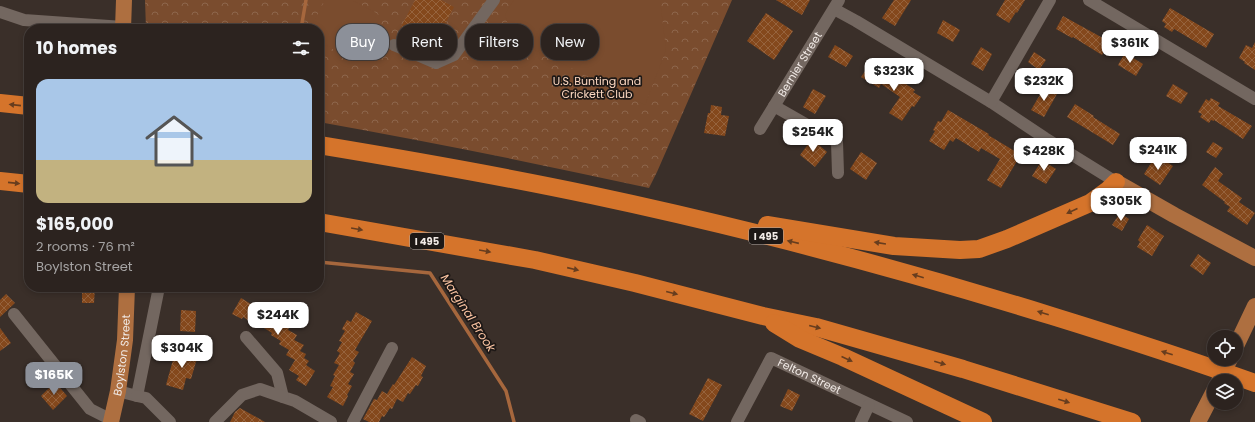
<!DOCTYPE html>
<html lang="en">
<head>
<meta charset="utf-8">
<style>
  :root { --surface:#2c231f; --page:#342b28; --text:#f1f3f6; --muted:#a6a4a4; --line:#48403d; --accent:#8c9099 }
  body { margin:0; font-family:Poppins,sans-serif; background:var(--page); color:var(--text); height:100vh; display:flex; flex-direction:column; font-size:15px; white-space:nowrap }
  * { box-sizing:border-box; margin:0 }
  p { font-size:13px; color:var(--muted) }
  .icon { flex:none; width:22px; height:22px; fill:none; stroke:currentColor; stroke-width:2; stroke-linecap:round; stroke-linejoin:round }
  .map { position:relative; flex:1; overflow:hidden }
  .details { position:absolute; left:24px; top:24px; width:300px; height:268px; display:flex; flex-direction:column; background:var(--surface); border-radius:16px; box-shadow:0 2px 6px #0003,0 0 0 1px var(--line) }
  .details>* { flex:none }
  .banner { position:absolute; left:336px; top:24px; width:380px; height:36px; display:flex; gap:8px }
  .buttons { position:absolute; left:1207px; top:330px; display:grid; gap:8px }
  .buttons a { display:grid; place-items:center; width:36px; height:36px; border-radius:50%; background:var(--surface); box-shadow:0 2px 6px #0003,0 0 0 1px var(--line); font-size:20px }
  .price { position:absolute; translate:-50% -34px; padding:0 9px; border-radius:8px; background:#fff; color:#222; font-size:13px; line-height:26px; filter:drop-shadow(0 1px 2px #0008) }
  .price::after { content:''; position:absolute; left:50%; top:24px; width:12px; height:9px; margin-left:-6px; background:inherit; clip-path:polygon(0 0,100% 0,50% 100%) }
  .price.active { background:var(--accent); color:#fff }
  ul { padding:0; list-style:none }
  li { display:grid; align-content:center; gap:8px; height:212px; padding:0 12px }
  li+li { border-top:1px solid var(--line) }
  li span { display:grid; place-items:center; height:124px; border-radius:12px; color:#555 }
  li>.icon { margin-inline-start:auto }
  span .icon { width:72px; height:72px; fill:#fffc; stroke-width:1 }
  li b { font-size:17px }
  h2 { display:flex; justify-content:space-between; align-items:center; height:48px; padding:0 12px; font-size:17px }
  .chip { padding:0 14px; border-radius:16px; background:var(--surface); box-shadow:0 2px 6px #0003,0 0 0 1px var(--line); font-size:14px; line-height:36px }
  .chip.active { background:var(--accent); color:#fff }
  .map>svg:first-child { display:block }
  .park { fill:url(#park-crowns) }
  .garden { fill:#7a4c2e }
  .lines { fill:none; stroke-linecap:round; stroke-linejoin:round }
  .stream { stroke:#a6673d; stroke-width:3.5 }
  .building { fill:url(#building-cross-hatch) }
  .minor { stroke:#736760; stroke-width:12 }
  .major { stroke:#ae6f40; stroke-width:16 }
  .highway { stroke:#d5742b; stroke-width:18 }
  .oneway { fill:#673d1e }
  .labels { text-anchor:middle; stroke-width:3.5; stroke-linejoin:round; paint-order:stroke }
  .shield { fill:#1d1816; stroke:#b1aba8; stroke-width:1 }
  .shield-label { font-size:10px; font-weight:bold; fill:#f1eae6 }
  .street-label { font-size:11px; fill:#f1eae6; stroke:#1d1816 }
  .park-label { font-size:11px; fill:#fcd7c0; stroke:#1d1816 }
  .water-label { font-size:12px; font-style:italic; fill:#fbc4a2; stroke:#1d1816 }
</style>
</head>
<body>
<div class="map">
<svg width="1255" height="422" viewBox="0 0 1255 422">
  <defs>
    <pattern id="park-crowns" width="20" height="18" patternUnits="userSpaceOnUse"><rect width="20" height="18" fill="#7a4c2e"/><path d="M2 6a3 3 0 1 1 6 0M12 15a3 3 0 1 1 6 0" fill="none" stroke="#8d664c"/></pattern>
    <pattern id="building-cross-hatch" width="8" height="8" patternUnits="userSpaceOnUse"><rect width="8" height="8" fill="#84481c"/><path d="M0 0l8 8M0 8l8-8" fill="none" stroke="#96633d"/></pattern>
  </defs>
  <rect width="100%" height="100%" fill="#3a2f29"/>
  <!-- park -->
  <path class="park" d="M145,0h587l-75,172 -8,16c-109,-24 -219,-46 -330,-66v-93h-173z"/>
  <!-- garden -->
  <g class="garden">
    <polygon points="325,0 352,0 378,14 346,57 319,41 319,29 310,29"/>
    <polygon points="514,0 660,0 666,50 645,105 521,43 510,32 505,15 508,9"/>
  </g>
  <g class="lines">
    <!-- stream -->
    <g class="stream">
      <polyline points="301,29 306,0"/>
      <polyline points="319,262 430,273 506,391 514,422"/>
    </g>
  </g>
  <!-- building -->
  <g class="building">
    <polygon points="415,0 441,0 454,7 434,45 401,27"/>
    <polygon points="776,0 810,0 802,15"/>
    <polygon points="894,0 911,0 895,26 882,18"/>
    <polygon points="1005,0 1025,0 1017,13 1016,12 1009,23 996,15"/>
    <polygon points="1170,8 1214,34 1206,48 1174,29 1172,32 1164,27 1166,24 1162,21"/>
    <polygon points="766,13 793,31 774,60 747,41"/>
    <polygon points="1063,16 1110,42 1102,55 1073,37 1072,38 1056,29"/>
    <polygon points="943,20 960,30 953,42 937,33"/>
    <polygon points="1255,42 1255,70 1244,63 1245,62 1239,58 1246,45 1252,48"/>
    <polygon points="835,45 853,56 846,67 828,57"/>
    <polygon points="981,47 992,54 983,71 971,64"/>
    <polygon points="1034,52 1046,60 1039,70 1028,62"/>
    <polygon points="1125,53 1143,64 1136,76 1118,65"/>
    <polygon points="869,65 901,84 903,82 915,90 913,92 921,97 914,107 912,106 902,121 889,113 900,97 881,84 879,88 861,77"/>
    <polygon points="1173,84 1188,93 1181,104 1166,96"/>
    <polygon points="1045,86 1057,94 1044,117 1031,110"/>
    <polygon points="813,89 826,96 815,114 803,107"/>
    <polygon points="1211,98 1220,103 1218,106 1252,126 1243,139 1214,120 1214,121 1211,120 1209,123 1200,117 1202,114 1198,112 1206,99 1209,101"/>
    <polygon points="1075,104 1094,116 1093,117 1120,134 1113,145 1067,117"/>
    <polygon points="711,105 722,107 721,115 729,116 725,136 704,133 708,113 710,113"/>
    <polygon points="948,110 989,134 988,135 1018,153 1017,154 1020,156 1001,188 987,180 1000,159 981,148 979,152 956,138 953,142 950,140 944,150 929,141 935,131 933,130 938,121 941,122"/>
    <polygon points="812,139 827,152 815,167 800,155"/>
    <polygon points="1213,142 1223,148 1216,158 1206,152"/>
    <polygon points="861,152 877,163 866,180 850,169"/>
    <polygon points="1161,158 1173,166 1160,185 1144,174 1153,160 1158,163"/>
    <polygon points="1042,160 1056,169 1046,184 1032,176"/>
    <polygon points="1215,167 1223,174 1218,181 1242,198 1239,202 1255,213 1247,225 1227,211 1230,207 1224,203 1225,202 1202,185"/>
    <polygon points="1120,213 1129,219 1122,231 1112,225"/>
    <polygon points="1147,225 1164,236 1152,256 1137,247 1140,242 1138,240"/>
    <polygon points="1198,254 1211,263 1203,275 1190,266"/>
    <polygon points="82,287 95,287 94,303 82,303"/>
    <polygon points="6,294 15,303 0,317 0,300"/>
    <polygon points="241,298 251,304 252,303 261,308 262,306 272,312 273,310 283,316 280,320 290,326 288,330 297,335 294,340 304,345 300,351 306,354 304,358 309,361 306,365 315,371 306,386 296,380 299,376 289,370 295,360 286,355 289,350 279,344 281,341 271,335 272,333 253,321 252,323 243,317 242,319 232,314"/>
    <polygon points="181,310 196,311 195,332 180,331"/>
    <polygon points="356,312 372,321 355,350 359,352 353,361 355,363 350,372 354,374 348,384 352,386 347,395 348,396 343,406 327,397 333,387 330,386 335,376 333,375 339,365 334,363 340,353 337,351 342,342 339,341 345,331 342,329 347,320 351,322"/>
    <polygon points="0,328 11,343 0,351"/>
    <polygon points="176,349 198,355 191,379 186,378 183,390 166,385"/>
    <polygon points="412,357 426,366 421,376 423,377 418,386 416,385 410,394 408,393 403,402 397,399 392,409 390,408 384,417 382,416 379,422 369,422 363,419 374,399 377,400 382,391 387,394 393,384 394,385"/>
    <polygon points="708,378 722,385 703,421 689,414"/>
    <polygon points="55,382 67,396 53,410 41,396"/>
    <polygon points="788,389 800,395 792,411 780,406"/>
    <polygon points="240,408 265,422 230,422 235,412"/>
  </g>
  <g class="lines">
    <!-- minor -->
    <g class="minor">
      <polyline points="1089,0 1255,99"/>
      <polyline points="834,9 856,21 991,102 1045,138 1116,182"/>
      <polyline points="0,12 24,20 123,27"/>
      <polyline points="394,45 436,63 454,55 494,0"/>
      <polyline points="991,102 1050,0"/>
      <polyline points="774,106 837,142 838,173"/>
      <path id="s1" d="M760,129l79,-129"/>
      <polyline points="14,314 90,409 112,420"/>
      <polyline points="246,337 277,373 283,397 295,401 331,422"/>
      <polyline points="118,391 137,396 159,287"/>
      <polyline points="137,396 146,398 170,422"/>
      <polyline points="636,420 640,422"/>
      <polyline points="215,422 242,395 260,389 283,397"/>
      <polyline points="353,422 392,348"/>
      <path id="s2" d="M737,422l34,-64 136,64"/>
      <polyline points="861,422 869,405"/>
    </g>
    <!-- major -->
    <g class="major">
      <polyline points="123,29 124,0"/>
      <polyline points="1116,182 1174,215 1255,258"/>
      <polyline points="1236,346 1255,306"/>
      <polyline points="1219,381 1230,359"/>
      <path id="s3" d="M111,422l7,-31 7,-51 2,-53"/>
      <polyline points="1198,422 1214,391"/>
    </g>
    <!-- highway -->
    <g class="highway">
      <polyline points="0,103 29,106"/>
      <path d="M319,145c91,15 182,31 272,50 156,33 309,74 461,121 68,21 136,43 203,67"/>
      <polyline points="0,181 29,184"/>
      <polyline points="319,222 535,260 635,283 763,316 816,327 963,369 1132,422"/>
      <polyline points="767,225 894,246 960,250 979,249 1007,239 1090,203 1108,190 1116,182"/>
      <polyline points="774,323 800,339 843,357 983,422"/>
    </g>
  </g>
  <!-- one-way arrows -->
  <defs><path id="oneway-solid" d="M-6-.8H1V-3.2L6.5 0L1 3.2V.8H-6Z"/></defs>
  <g class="oneway">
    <use href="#oneway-solid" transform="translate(15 105) rotate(-174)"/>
    <use href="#oneway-solid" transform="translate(14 183) rotate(6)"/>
    <use href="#oneway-solid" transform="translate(1072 211) rotate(156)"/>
    <use href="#oneway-solid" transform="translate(357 229) rotate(10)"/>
    <use href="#oneway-solid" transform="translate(793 242) rotate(-167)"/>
    <use href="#oneway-solid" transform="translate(880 243) rotate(-171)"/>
    <use href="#oneway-solid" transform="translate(485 251) rotate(10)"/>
    <use href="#oneway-solid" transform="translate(573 269) rotate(13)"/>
    <use href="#oneway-solid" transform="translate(918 276) rotate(-164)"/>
    <use href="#oneway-solid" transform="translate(672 293) rotate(14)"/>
    <use href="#oneway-solid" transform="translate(1043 313) rotate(-163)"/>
    <use href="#oneway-solid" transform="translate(815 327) rotate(14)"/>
    <use href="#oneway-solid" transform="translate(1167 353) rotate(-162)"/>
    <use href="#oneway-solid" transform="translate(847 359) rotate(24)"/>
    <use href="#oneway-solid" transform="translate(940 363) rotate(16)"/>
    <use href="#oneway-solid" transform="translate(1064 401) rotate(17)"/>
  </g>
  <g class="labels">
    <!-- shield labels -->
    <g class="shield">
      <rect x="749" y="228" width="34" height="16" rx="3"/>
      <rect x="410" y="233" width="34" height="16" rx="3"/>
    </g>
    <g class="shield-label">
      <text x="766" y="240">I 495</text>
      <text x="427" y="245">I 495</text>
    </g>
    <!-- street labels -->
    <g class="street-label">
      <text dy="4" stroke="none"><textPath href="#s1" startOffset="76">Bernier Street</textPath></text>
      <text dy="4" stroke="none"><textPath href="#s3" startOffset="68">Boylston Street</textPath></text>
      <text dy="4" stroke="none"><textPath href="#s2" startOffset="115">Felton Street</textPath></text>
    </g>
    <!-- park labels -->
    <g class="park-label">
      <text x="597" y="85">U.S. Bunting and<tspan x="597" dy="13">Crickett Club</tspan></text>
    </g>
    <!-- water labels -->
    <g class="water-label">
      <text transform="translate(468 313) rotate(57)" y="4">Marginal Brook</text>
    </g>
  </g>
</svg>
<div class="buttons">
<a><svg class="icon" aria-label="locate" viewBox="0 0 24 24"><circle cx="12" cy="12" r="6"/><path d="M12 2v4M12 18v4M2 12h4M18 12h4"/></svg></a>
<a><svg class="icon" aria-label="layers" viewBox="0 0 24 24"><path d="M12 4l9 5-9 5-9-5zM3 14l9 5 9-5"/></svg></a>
</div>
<b class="price" style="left:1130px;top:64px">$361K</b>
<b class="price" style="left:894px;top:92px">$323K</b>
<b class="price" style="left:1044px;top:102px">$232K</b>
<b class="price" style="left:813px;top:153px">$254K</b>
<b class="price" style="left:1158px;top:171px">$241K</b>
<b class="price" style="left:1044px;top:172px">$428K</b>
<b class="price" style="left:1121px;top:222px">$305K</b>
<b class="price" style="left:278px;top:336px">$244K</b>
<b class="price" style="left:182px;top:369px">$304K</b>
<b class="price active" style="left:54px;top:396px">$165K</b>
<div class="banner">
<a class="chip active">Buy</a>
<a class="chip">Rent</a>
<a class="chip">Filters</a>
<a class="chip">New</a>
</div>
<section class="details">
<h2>10 homes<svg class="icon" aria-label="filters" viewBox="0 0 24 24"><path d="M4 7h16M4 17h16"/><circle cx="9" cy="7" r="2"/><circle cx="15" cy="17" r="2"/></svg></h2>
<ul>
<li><span style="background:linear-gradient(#a9c7e8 65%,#c2b280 0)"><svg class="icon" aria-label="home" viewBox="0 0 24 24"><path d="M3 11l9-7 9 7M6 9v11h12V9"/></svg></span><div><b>$165,000</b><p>2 rooms · 76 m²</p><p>Boylston Street</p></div></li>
</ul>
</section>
</div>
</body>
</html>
